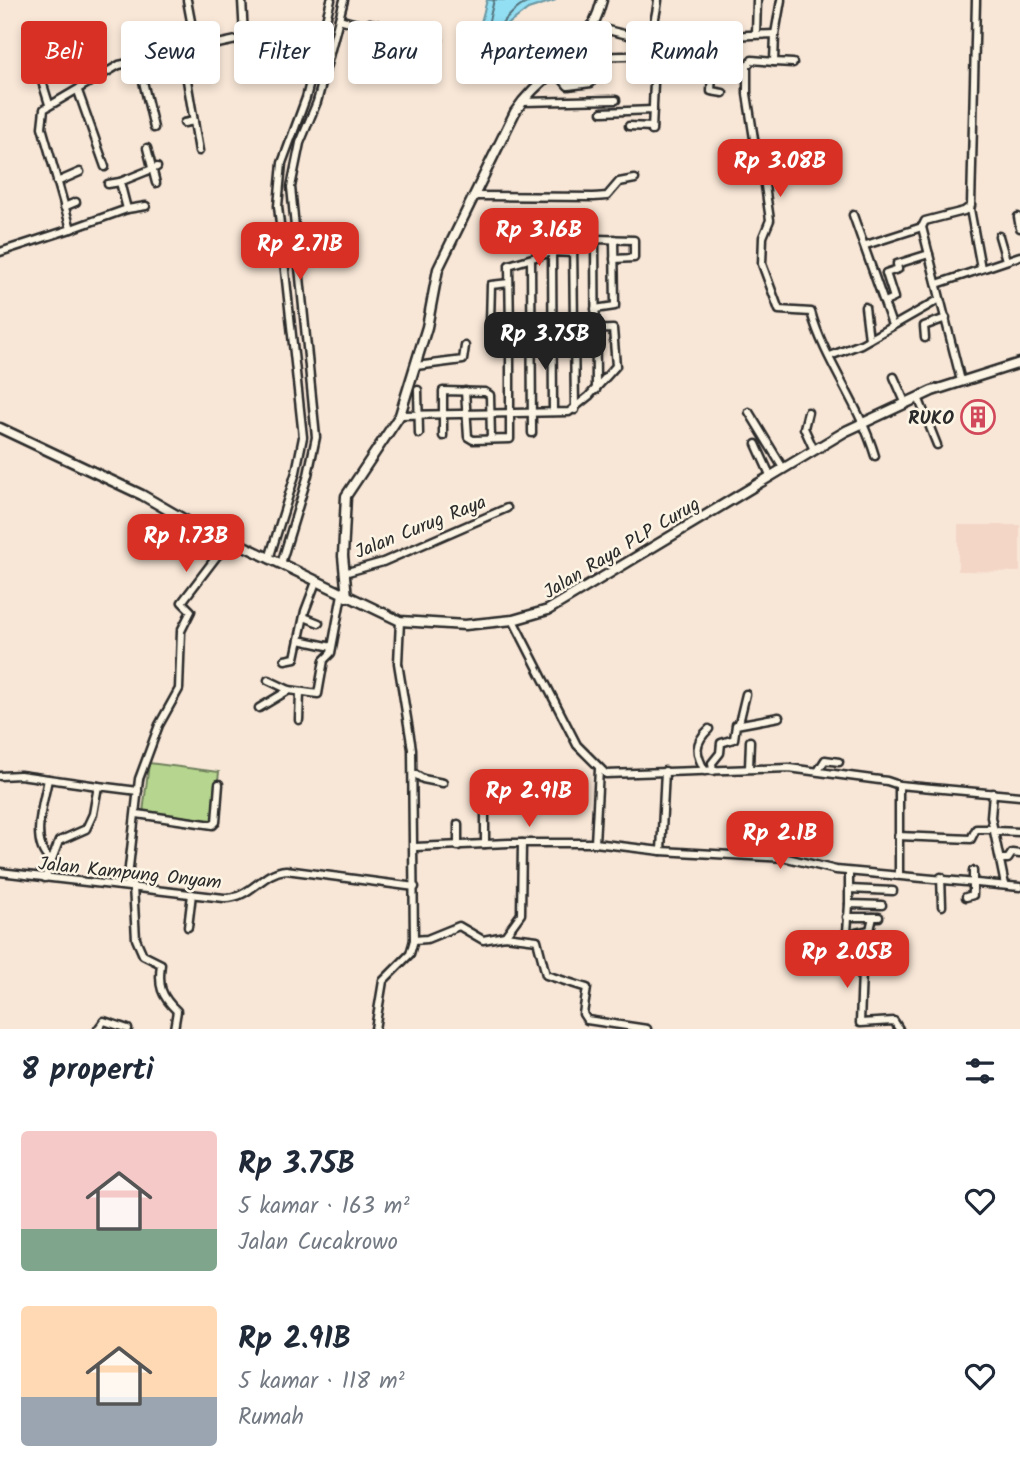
<!DOCTYPE html>
<html lang="id">
<head>
<meta charset="utf-8">
<style>
  :root { --surface:#fff; --page:#f2f2f3; --text:#1f2937; --muted:#747a83; --accent:#d93025 }
  body { margin:0; font-family:Kalam,sans-serif; background:var(--page); color:var(--text); height:100vh; display:flex; flex-direction:column; font-size:26px; white-space:nowrap }
  * { box-sizing:border-box; margin:0 }
  p { font-size:23px; color:var(--muted) }
  .icon { flex:none; width:38px; height:38px; fill:none; stroke:currentColor; stroke-width:2; stroke-linecap:round; stroke-linejoin:round }
  .map { position:relative; height:1029px; overflow:hidden }
  .side { display:flex; flex-direction:column; background:var(--surface); flex:1 }
  .side>* { flex:none }
  .banner { position:absolute; left:21px; top:21px; width:978px; height:63px; display:flex; gap:14px }
  .price { position:absolute; translate:-50% -60px; padding:0 16px; border-radius:14px; background:var(--accent); color:#fff; font-size:23px; line-height:46px; filter:drop-shadow(0 2px 4px #0008) }
  .price::after { content:''; position:absolute; left:50%; top:42px; width:21px; height:16px; margin-left:-10px; background:inherit; clip-path:polygon(0 0,100% 0,50% 100%) }
  .price.active { background:#222; color:#fff }
  ul { padding:0; list-style:none }
  li { display:flex; align-items:center; gap:21px; height:175px; padding:0 21px }
  li span { display:grid; place-items:center; flex:none; width:196px; height:140px; border-radius:7px; color:#555 }
  li>.icon { margin-inline-start:auto }
  span .icon { width:84px; height:84px; fill:#fffc; stroke-width:1 }
  li b { font-size:30px }
  h2 { display:flex; justify-content:space-between; align-items:center; height:84px; padding:0 21px; font-size:30px }
  .tag { padding:0 24px; border-radius:7px; background:var(--surface); box-shadow:0 4px 10px #0003; font-size:24px; line-height:63px }
  .tag.active { background:var(--accent); color:#fff }
  .map>svg:first-child { display:block }
  .built { fill:#f4d6c7 }
  .green { fill:#b6d68f; stroke:#70805d; stroke-width:2 }
  .water { fill:#92def2; stroke:#6996a2; stroke-width:2 }
  .lines { fill:none; stroke-linecap:round; stroke-linejoin:round }
  .shore { stroke:#54737b; stroke-width:2 }
  .minor-casing { stroke:#2b2b2b; stroke-width:11 }
  .major-casing { stroke:#2b2b2b; stroke-width:13 }
  .minor { stroke:#fcf5e5; stroke-width:6 }
  .major { stroke:#fcf5e5; stroke-width:8 }
  .labels { text-anchor:middle; stroke-width:5; stroke-linejoin:round; paint-order:stroke }
  .poi-label { font-size:19px; font-weight:bold; fill:#2b2b2b; stroke:#fcf5e5; text-anchor:end }
  .street-label { font-size:19px; fill:#2b2b2b; stroke:#fcf5e5 }
</style>
</head>
<body>
<div class="map">
<svg width="1020" height="1029" viewBox="0 0 1020 1029">
  <rect width="100%" height="100%" fill="#f8e7d7"/>
  <filter id="ink" filterUnits="userSpaceOnUse"><feTurbulence type="fractalNoise" baseFrequency=".0143" numOctaves="2"/><feDisplacementMap in="SourceGraphic" scale="14" xChannelSelector="R" yChannelSelector="G"/><feConvolveMatrix kernelMatrix="1 2 1 2 8 2 1 2 1" color-interpolation-filters="sRGB"/></filter>
  <g filter="url(#ink)">
    <!-- built -->
    <polygon class="built" points="958,525 1020,525 1020,572 958,571"/>
    <!-- green -->
    <polygon class="green" points="149,763 219,772 213,822 143,813"/>
    <!-- water -->
    <polygon class="water" points="487,0 556,0 528,9 506,26 495,45 476,41"/>
    <g class="lines">
      <!-- shore -->
      <path class="shore" d="M494,0l-8,33 3,4c15,-13 25,-33 47,-37"/>
      <!-- minor casing -->
      <g class="minor-casing">
        <g id="minor">
          <polyline points="187,0 196,48"/>
          <polyline points="339,19 368,27"/>
          <polyline points="591,26 632,36"/>
          <polyline points="367,31 437,49"/>
          <polyline points="756,34 757,0"/>
          <polyline points="775,34 781,0"/>
          <polyline points="182,51 199,151"/>
          <polyline points="283,51 283,70"/>
          <polyline points="362,51 370,23 439,40"/>
          <polyline points="700,55 702,37 775,34 774,62 793,63"/>
          <path d="M573,56c49,3 101,-6 149,1"/>
          <polyline points="713,56 711,91 723,93"/>
          <path d="M652,57c-4,-22 4,-36 6,-57"/>
          <polyline points="35,59 49,104"/>
          <polyline points="138,60 154,128"/>
          <polyline points="391,62 400,30"/>
          <path d="M774,62l-22,-2 -5,6v28l7,45 9,33 7,48 -7,17 -1,27 17,46 32,2c14,50 49,93 64,144"/>
          <polyline points="419,68 426,42"/>
          <polyline points="556,72 568,86 591,83"/>
          <polyline points="654,77 686,76"/>
          <polyline points="78,91 105,167"/>
          <polyline points="522,102 616,100"/>
          <polyline points="602,112 653,110"/>
          <polyline points="184,123 194,121"/>
          <polyline points="629,126 652,127"/>
          <polyline points="652,131 655,57"/>
          <polyline points="147,148 156,183"/>
          <polyline points="57,182 80,172"/>
          <polyline points="120,182 157,167"/>
          <polyline points="474,196 594,197 607,196 619,182 635,179"/>
          <polyline points="64,207 76,202"/>
          <polyline points="127,209 146,206"/>
          <polyline points="970,209 981,268"/>
          <polyline points="853,215 892,325"/>
          <polyline points="1018,217 1020,228"/>
          <polyline points="71,229 127,209 120,182 108,184"/>
          <polyline points="999,236 1006,260"/>
          <polyline points="595,239 596,390"/>
          <polyline points="866,245 922,227"/>
          <polyline points="0,252 71,229 42,127 44,109 119,65 288,29 288,46 285,50 253,51 244,36 242,0"/>
          <polyline points="531,259 532,433"/>
          <polyline points="509,283 491,285 490,323 509,328"/>
          <polyline points="937,284 1020,256"/>
          <polyline points="885,302 894,298 886,273 898,269 897,264 929,254"/>
          <polyline points="865,307 869,339"/>
          <polyline points="595,309 615,306 614,239"/>
          <polyline points="925,338 924,326 946,318"/>
          <polyline points="830,356 861,344 940,299"/>
          <polyline points="416,366 463,360 465,346"/>
          <polyline points="894,377 905,402"/>
          <polyline points="961,381 922,227 925,221 964,211 971,206 976,0"/>
          <polyline points="418,390 419,434"/>
          <polyline points="465,391 468,437 473,440 510,439 510,350 531,350"/>
          <polyline points="918,397 937,445"/>
          <polyline points="575,410 573,243 597,239 634,240 634,258 614,259"/>
          <polyline points="553,412 552,252 573,253"/>
          <polyline points="749,412 783,468"/>
          <polyline points="808,412 804,428 814,450"/>
          <polyline points="400,415 569,412 589,396 616,366 613,329 510,333 509,265 552,252"/>
          <polyline points="443,436 443,391 485,392 490,395 491,439"/>
          <polyline points="756,444 770,475"/>
          <polyline points="269,559 296,472 303,437 278,206 282,163 306,98 331,0"/>
          <polyline points="281,564 308,475 316,437 291,187 300,143 317,102 344,0"/>
          <polyline points="344,573 383,562 507,508"/>
          <polyline points="304,617 319,623"/>
          <polyline points="513,620 577,745 606,774 789,768 887,781 899,785 1020,796"/>
          <polyline points="299,640 332,647"/>
          <polyline points="285,660 295,658 305,611 316,582"/>
          <polyline points="268,680 289,690 318,694 324,660 331,653 342,594"/>
          <polyline points="259,708 289,690"/>
          <polyline points="299,720 300,693"/>
          <polyline points="739,723 746,694"/>
          <polyline points="749,768 750,741"/>
          <path d="M705,771c-10,-18 -11,-28 4,-42"/>
          <polyline points="713,771 712,763 720,753 721,743 734,739 736,725 779,717"/>
          <polyline points="818,771 825,760 839,762"/>
          <polyline points="413,773 423,779 443,783"/>
          <polyline points="0,776 20,775 98,786"/>
          <path d="M48,779c-4,23 -19,63 2,81"/>
          <polyline points="899,785 899,875"/>
          <polyline points="993,793 991,817 1005,885"/>
          <polyline points="485,809 485,844"/>
          <polyline points="137,814 213,825 216,822 219,784"/>
          <polyline points="458,824 458,846"/>
          <polyline points="995,831 1020,832"/>
          <polyline points="898,836 971,839 976,829 994,829"/>
          <polyline points="595,843 661,851 665,771"/>
          <polyline points="415,847 509,843 595,843 599,769"/>
          <polyline points="661,851 787,858 836,870 1020,887"/>
          <polyline points="1000,859 1008,859 1012,853 1020,854"/>
          <path d="M0,872l224,26c27,1 37,-26 62,-28l129,17"/>
          <polyline points="849,872 849,889 893,891"/>
          <polyline points="941,877 942,906"/>
          <polyline points="45,878 59,841 86,829 93,814 98,786 138,791"/>
          <polyline points="127,885 139,779 159,725 179,689 181,631 191,611 182,602 217,556 230,546"/>
          <path d="M133,886l3,53 7,16 18,9c-3,22 0,32 16,47l-3,18"/>
          <polyline points="849,889 849,904 882,905"/>
          <polyline points="966,897 973,895 973,871"/>
          <polyline points="847,917 879,917"/>
          <polyline points="873,917 870,930 856,933 856,938 870,946 873,953 862,971 860,1023 894,1021 899,1029"/>
          <polyline points="188,927 192,894"/>
          <polyline points="847,932 849,904"/>
          <polyline points="505,936 521,914 522,843"/>
          <polyline points="414,940 427,939 459,926 483,940 505,936 537,940 546,975 587,988 583,1014 587,1020 647,1029"/>
          <polyline points="98,1029 104,1021 128,1029"/>
          <polyline points="375,1029 383,981 410,954 414,940 412,749 398,663 400,621"/>
        </g>
      </g>
      <!-- major casing -->
      <g class="major-casing">
        <g id="major">
          <polyline points="0,428 142,495 230,546 244,546 400,621 465,625 513,620 548,610 846,431 932,391 1020,363"/>
          <path d="M347,597l-4,-41 3,-60 54,-81 27,-88 11,-58 77,-157c28,-43 72,-52 87,-112"/>
        </g>
      </g>
      <!-- minor -->
      <use href="#minor" class="minor"/>
      <!-- major -->
      <use href="#major" class="major"/>
    </g>
  </g>
  <!-- icons -->
  <defs>
    <g id="building-ring" transform="scale(1.75)"><circle r="9.5" fill="#fcf5e5" stroke="#d1495b" stroke-width="1.5"/><path d="M-4-6H4V6H1V3H-1V6H-4ZM-2.5-4.3h1.7v1.8h-1.7ZM.8-4.3h1.7v1.8H.8ZM-2.5-1h1.7V.8h-1.7ZM.8-1h1.7V.8H.8Z" fill="#d1495b"/></g>
  </defs>
  <g fill-rule="evenodd">
    <use href="#building-ring" x="978" y="417"/>
  </g>
  <g class="labels">
    <!-- poi labels -->
    <g class="poi-label">
      <text x="954" y="424">RUKO</text>
    </g>
    <!-- street labels -->
    <g class="street-label">
      <text transform="translate(420 526) rotate(-22)" y="7">Jalan Curug Raya</text>
      <text transform="translate(621 547) rotate(-31)" y="7">Jalan Raya PLP Curug</text>
      <text transform="translate(130 872) rotate(6)" y="7">Jalan Kampung Onyam</text>
    </g>
  </g>
</svg>
<b class="price" style="left:780px;top:199px">Rp 3.08B</b>
<b class="price" style="left:539px;top:268px">Rp 3.16B</b>
<b class="price" style="left:300px;top:282px">Rp 2.71B</b>
<b class="price active" style="left:545px;top:372px">Rp 3.75B</b>
<b class="price" style="left:186px;top:574px">Rp 1.73B</b>
<b class="price" style="left:529px;top:829px">Rp 2.91B</b>
<b class="price" style="left:780px;top:871px">Rp 2.1B</b>
<b class="price" style="left:847px;top:990px">Rp 2.05B</b>
<div class="banner">
<a class="tag active">Beli</a>
<a class="tag">Sewa</a>
<a class="tag">Filter</a>
<a class="tag">Baru</a>
<a class="tag">Apartemen</a>
<a class="tag">Rumah</a>
</div>
</div>
<section class="side">
<h2>8 properti<svg class="icon" aria-label="filters" viewBox="0 0 24 24"><path d="M4 7h16M4 17h16"/><circle cx="9" cy="7" r="2"/><circle cx="15" cy="17" r="2"/></svg></h2>
<ul>
<li><span style="background:linear-gradient(#f6c9c9 70%,#7fa58c 0)"><svg class="icon" aria-label="home" viewBox="0 0 24 24"><path d="M3 11l9-7 9 7M6 9v11h12V9"/></svg></span><div><b>Rp 3.75B</b><p>5 kamar · 163 m²</p><p>Jalan Cucakrowo</p></div><svg class="icon" aria-label="heart" viewBox="0 0 24 24"><path d="M12 20l-8-8c-3-5 5-10 8-4 3-6 11-1 8 4z"/></svg></li>
<li><span style="background:linear-gradient(#ffd9b3 65%,#9aa5b1 0)"><svg class="icon" aria-label="home" viewBox="0 0 24 24"><path d="M3 11l9-7 9 7M6 9v11h12V9"/></svg></span><div><b>Rp 2.91B</b><p>5 kamar · 118 m²</p><p>Rumah</p></div><svg class="icon" aria-label="heart" viewBox="0 0 24 24"><path d="M12 20l-8-8c-3-5 5-10 8-4 3-6 11-1 8 4z"/></svg></li>
</ul>
</section>
</body>
</html>
